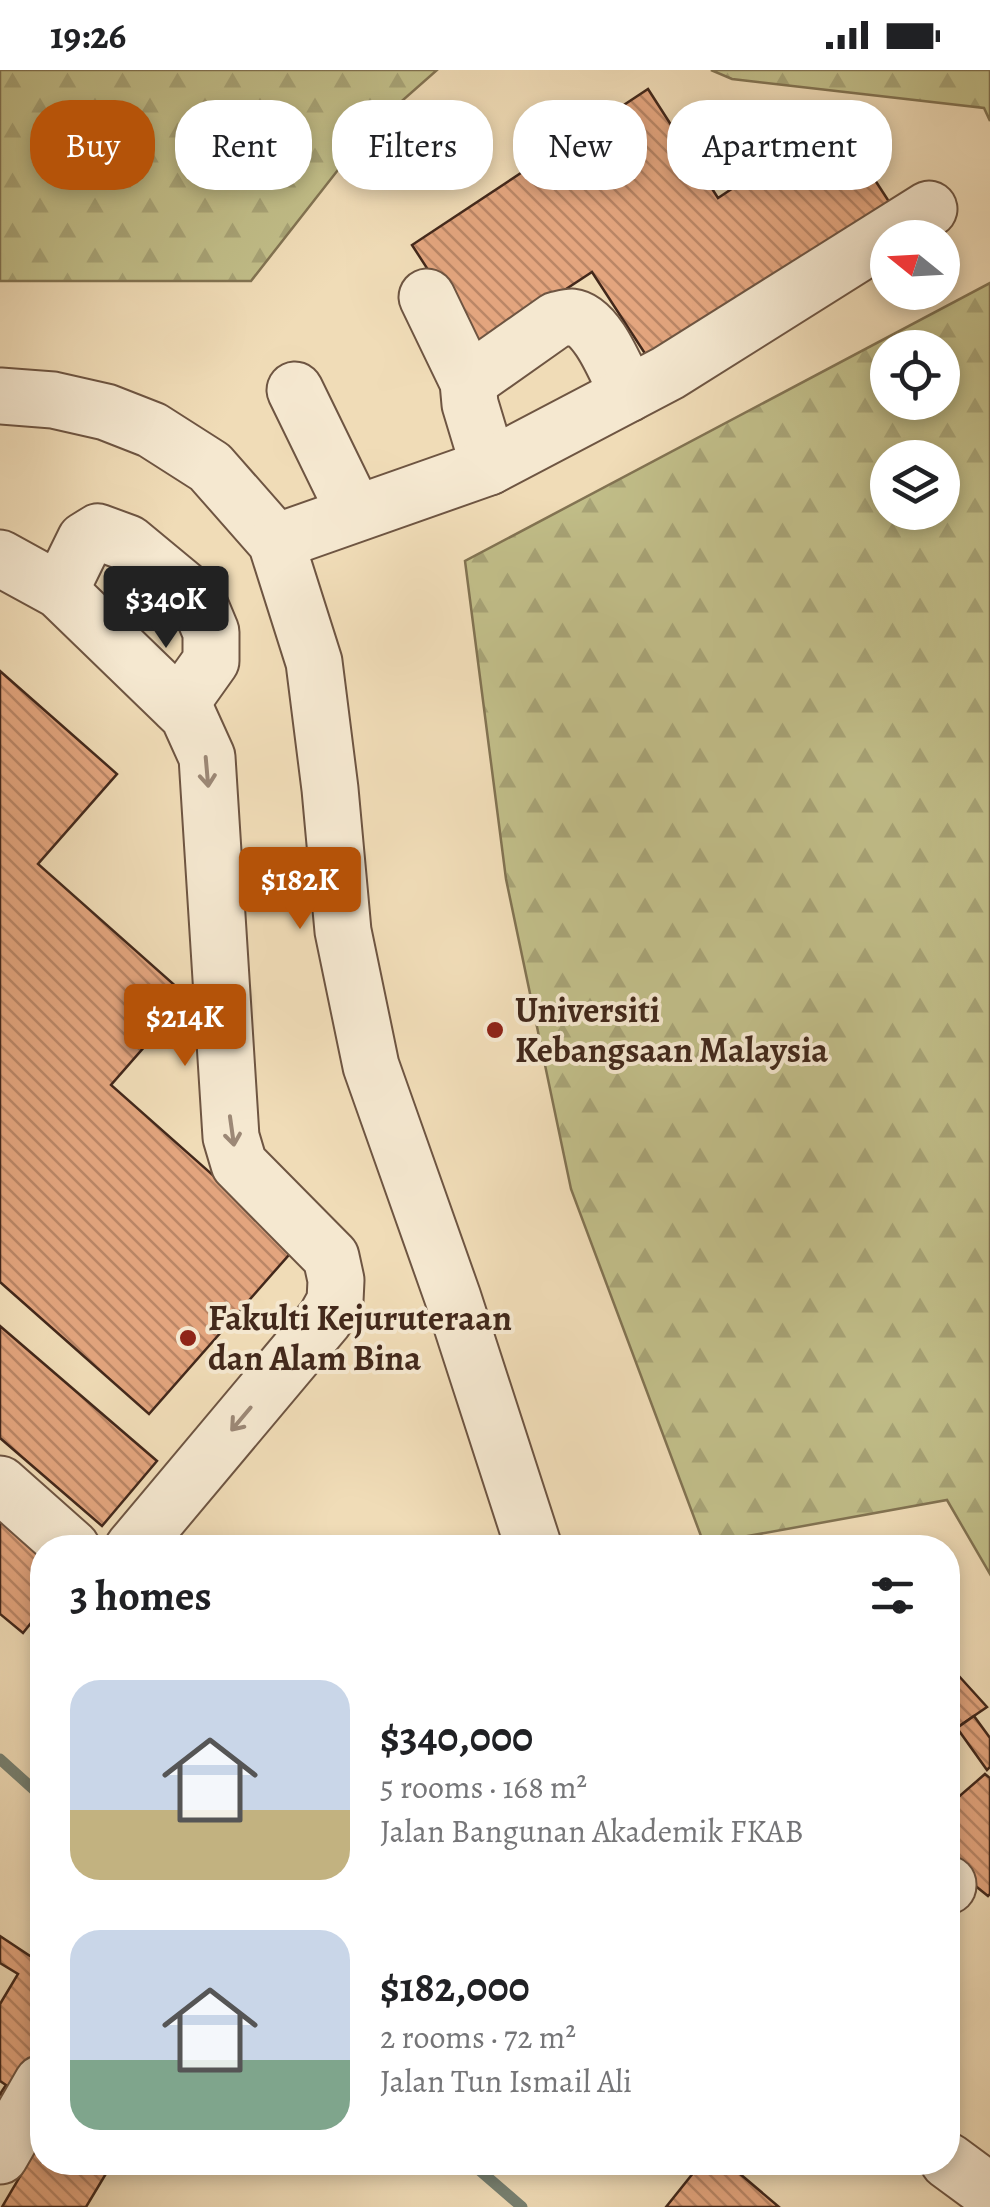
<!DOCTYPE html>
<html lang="en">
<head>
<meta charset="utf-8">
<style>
  :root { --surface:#fff; --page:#f6f6f6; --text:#202124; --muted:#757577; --accent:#b45309 }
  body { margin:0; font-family:Alegreya,serif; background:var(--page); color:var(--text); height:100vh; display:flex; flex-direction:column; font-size:38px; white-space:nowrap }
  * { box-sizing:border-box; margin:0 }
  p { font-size:32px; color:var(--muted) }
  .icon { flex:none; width:55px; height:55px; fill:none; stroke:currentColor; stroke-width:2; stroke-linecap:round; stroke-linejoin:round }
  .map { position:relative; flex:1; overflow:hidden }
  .sheet { position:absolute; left:30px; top:1465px; width:930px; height:640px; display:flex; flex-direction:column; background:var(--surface); border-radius:40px; box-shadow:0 5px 15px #0003 }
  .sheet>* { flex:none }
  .top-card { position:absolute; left:30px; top:30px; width:930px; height:90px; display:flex; gap:20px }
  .needle { width:65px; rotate:288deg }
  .tools { position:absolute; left:870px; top:150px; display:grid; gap:20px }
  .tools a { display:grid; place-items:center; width:90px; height:90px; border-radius:50%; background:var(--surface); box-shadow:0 5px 15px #0003; font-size:50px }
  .price { position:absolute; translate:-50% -85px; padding:0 22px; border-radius:10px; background:var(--accent); color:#fff; font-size:32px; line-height:65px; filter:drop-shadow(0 2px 5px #0008) }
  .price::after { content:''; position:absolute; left:50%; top:60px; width:30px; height:22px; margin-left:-15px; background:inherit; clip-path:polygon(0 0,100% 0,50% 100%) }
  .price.on { background:#222; color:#fff }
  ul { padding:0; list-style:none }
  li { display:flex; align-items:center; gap:30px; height:250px; padding:0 40px }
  li span { display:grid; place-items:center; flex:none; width:280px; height:200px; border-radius:30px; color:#555 }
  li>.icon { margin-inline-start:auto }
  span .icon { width:120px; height:120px; fill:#fffc; stroke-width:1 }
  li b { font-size:42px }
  h2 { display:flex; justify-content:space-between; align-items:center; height:120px; padding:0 40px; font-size:42px }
  .chip { padding:0 35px; border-radius:40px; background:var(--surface); box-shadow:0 5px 15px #0003; font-size:35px; line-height:90px }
  .chip.on { background:var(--accent); color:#fff }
  .status { display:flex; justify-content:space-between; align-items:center; height:70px; padding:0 50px; background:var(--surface); direction:ltr }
  .status svg { height:28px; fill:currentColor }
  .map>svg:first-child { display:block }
  .forest { fill:url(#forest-firs); stroke:#827352; stroke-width:2.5; fill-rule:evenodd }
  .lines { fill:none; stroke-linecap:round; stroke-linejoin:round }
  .stream { stroke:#778172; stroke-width:11 }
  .building { fill:url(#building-back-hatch); stroke:#42281b; stroke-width:2.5 }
  .minor-casing { stroke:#6e5542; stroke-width:59 }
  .minor { stroke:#f5e8d0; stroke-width:55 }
  .oneway { stroke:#9c8876 }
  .poi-dot { fill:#8f2418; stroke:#f5e8d0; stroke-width:4 }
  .labels { text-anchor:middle; stroke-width:8; stroke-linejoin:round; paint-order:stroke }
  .poi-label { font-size:35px; font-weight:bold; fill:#42281b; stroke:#f5e8d0; text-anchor:start }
</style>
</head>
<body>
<div class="status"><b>19:26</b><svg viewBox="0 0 49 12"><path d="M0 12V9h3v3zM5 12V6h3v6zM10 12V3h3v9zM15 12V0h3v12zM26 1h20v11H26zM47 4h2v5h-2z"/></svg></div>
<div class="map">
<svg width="990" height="2137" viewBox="0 0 990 2137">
  <defs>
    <pattern id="forest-firs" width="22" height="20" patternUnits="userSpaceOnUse" patternTransform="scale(2.5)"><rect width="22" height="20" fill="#c1be89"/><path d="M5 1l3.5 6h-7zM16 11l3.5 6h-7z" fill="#a7a376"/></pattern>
    <pattern id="building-back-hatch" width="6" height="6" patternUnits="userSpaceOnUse" patternTransform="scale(2.5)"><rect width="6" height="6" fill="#e3a57e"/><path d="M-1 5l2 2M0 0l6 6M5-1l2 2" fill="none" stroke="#ba8666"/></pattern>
  </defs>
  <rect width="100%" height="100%" fill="#f0dcb7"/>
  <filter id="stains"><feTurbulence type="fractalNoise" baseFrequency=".002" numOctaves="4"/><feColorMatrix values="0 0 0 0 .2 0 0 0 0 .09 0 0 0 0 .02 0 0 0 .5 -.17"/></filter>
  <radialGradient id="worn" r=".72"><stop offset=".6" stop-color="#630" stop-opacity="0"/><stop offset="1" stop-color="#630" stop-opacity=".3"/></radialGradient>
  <!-- forest -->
  <g class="forest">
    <polygon points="0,0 437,0 370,59 251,211 0,211"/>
    <polygon points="711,0 990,0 990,51 984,38 732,9"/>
    <path d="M990,213v1291l-43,-74 -243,44 -133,-355 -65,-310 -41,-318zM888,278h54v54h-54zM888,388h54v54h-54z"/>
  </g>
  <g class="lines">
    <!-- stream -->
    <g class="stream">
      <polyline points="0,1689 42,1727"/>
      <polyline points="470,2092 522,2137"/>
    </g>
  </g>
  <!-- building -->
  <g class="building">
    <polygon points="648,19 718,128 836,50 897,144 657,302 592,202 478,277 412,175"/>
    <polygon points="0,601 117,704 38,794 188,927 111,1015 295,1178 149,1344 0,1212"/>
    <polygon points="0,1256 157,1391 102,1456 0,1368"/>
    <polygon points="0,1448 42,1483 42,1539 23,1563 0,1544"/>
    <polygon points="958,1605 987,1637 949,1663 948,1611"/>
    <polygon points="974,1646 990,1668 990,1697 987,1700 957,1658"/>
    <polygon points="985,1704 990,1708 990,1824 988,1826 948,1794 948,1736"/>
    <polygon points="0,1866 42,1894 42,1985 14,2033 0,2024 6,2015 0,2011 0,1934 18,1904 0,1893"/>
    <polygon points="42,2069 42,2092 113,2092 86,2137 2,2137"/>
    <polygon points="702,2092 726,2092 779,2137 666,2137"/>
  </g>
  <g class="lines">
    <!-- minor casing -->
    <g class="minor-casing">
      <g id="minor">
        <polyline points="427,227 468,312 470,334 489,397"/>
        <path d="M468,312l88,-62c5,-1 11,-3 16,-3 26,3 45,56 56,77"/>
        <polyline points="295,320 355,443"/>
        <polyline points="0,326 53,330 106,342 152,360 210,397 276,472 314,592 330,719 343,861 371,996 453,1228 534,1478"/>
        <polyline points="276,472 489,397 668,303 929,139"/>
        <polyline points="0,488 60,521 188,645 207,687 231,1067 239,1094 331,1187 336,1210 335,1231 325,1249 133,1478"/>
        <polyline points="60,521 85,470 98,462 128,473 198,531 211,562 211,591 179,636"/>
        <polyline points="0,1414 72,1478"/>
        <polyline points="948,1814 948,1816"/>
        <polyline points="0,2086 42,2013"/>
        <polyline points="948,2091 990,2122"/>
      </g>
    </g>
    <!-- minor -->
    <use href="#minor" class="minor"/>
  </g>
  <!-- one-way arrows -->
  <defs><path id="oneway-shaft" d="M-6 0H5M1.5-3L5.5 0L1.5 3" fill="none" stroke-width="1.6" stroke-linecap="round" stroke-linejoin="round" transform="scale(2.5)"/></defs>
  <g class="oneway">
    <use href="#oneway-shaft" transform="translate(207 702) rotate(85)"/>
    <use href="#oneway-shaft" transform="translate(232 1061) rotate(82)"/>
    <use href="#oneway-shaft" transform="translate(241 1349) rotate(130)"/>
  </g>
  <!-- markers -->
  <g class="poi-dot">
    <circle cx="495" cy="960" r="10"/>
    <circle cx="188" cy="1268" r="10"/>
  </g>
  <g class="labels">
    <!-- poi labels -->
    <g class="poi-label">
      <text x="515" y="952">Universiti<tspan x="515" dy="40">Kebangsaan Malaysia</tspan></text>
      <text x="208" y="1260">Fakulti Kejuruteraan<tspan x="208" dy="40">dan Alam Bina</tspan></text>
    </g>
  </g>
  <rect width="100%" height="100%" filter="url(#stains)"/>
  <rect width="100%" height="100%" fill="url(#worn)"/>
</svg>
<div class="tools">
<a><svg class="needle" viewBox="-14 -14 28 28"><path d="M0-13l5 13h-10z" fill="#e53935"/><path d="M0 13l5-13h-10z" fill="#757577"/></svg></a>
<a><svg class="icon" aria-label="locate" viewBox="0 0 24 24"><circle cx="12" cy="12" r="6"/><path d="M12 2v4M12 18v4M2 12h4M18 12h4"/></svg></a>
<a><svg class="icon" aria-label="layers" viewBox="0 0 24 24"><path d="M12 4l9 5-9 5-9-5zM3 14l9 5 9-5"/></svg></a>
</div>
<b class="price on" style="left:166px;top:581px">$340K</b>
<b class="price" style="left:300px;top:862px">$182K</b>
<b class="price" style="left:185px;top:999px">$214K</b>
<div class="top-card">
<a class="chip on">Buy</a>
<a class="chip">Rent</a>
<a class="chip">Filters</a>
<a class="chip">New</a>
<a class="chip">Apartment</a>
</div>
<section class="sheet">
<h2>3 homes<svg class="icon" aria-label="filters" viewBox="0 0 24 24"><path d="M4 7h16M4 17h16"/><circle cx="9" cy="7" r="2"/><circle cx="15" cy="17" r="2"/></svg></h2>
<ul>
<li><span style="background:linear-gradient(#c9d6e8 65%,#c2b280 0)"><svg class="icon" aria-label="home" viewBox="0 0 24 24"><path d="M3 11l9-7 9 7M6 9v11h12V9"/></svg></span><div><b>$340,000</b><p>5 rooms · 168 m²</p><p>Jalan Bangunan Akademik FKAB</p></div></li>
<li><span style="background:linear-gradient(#c9d6e8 65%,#7fa58c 0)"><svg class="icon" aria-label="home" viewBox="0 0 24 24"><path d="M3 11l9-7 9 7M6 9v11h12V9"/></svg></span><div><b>$182,000</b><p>2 rooms · 72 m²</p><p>Jalan Tun Ismail Ali</p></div></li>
</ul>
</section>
</div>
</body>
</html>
